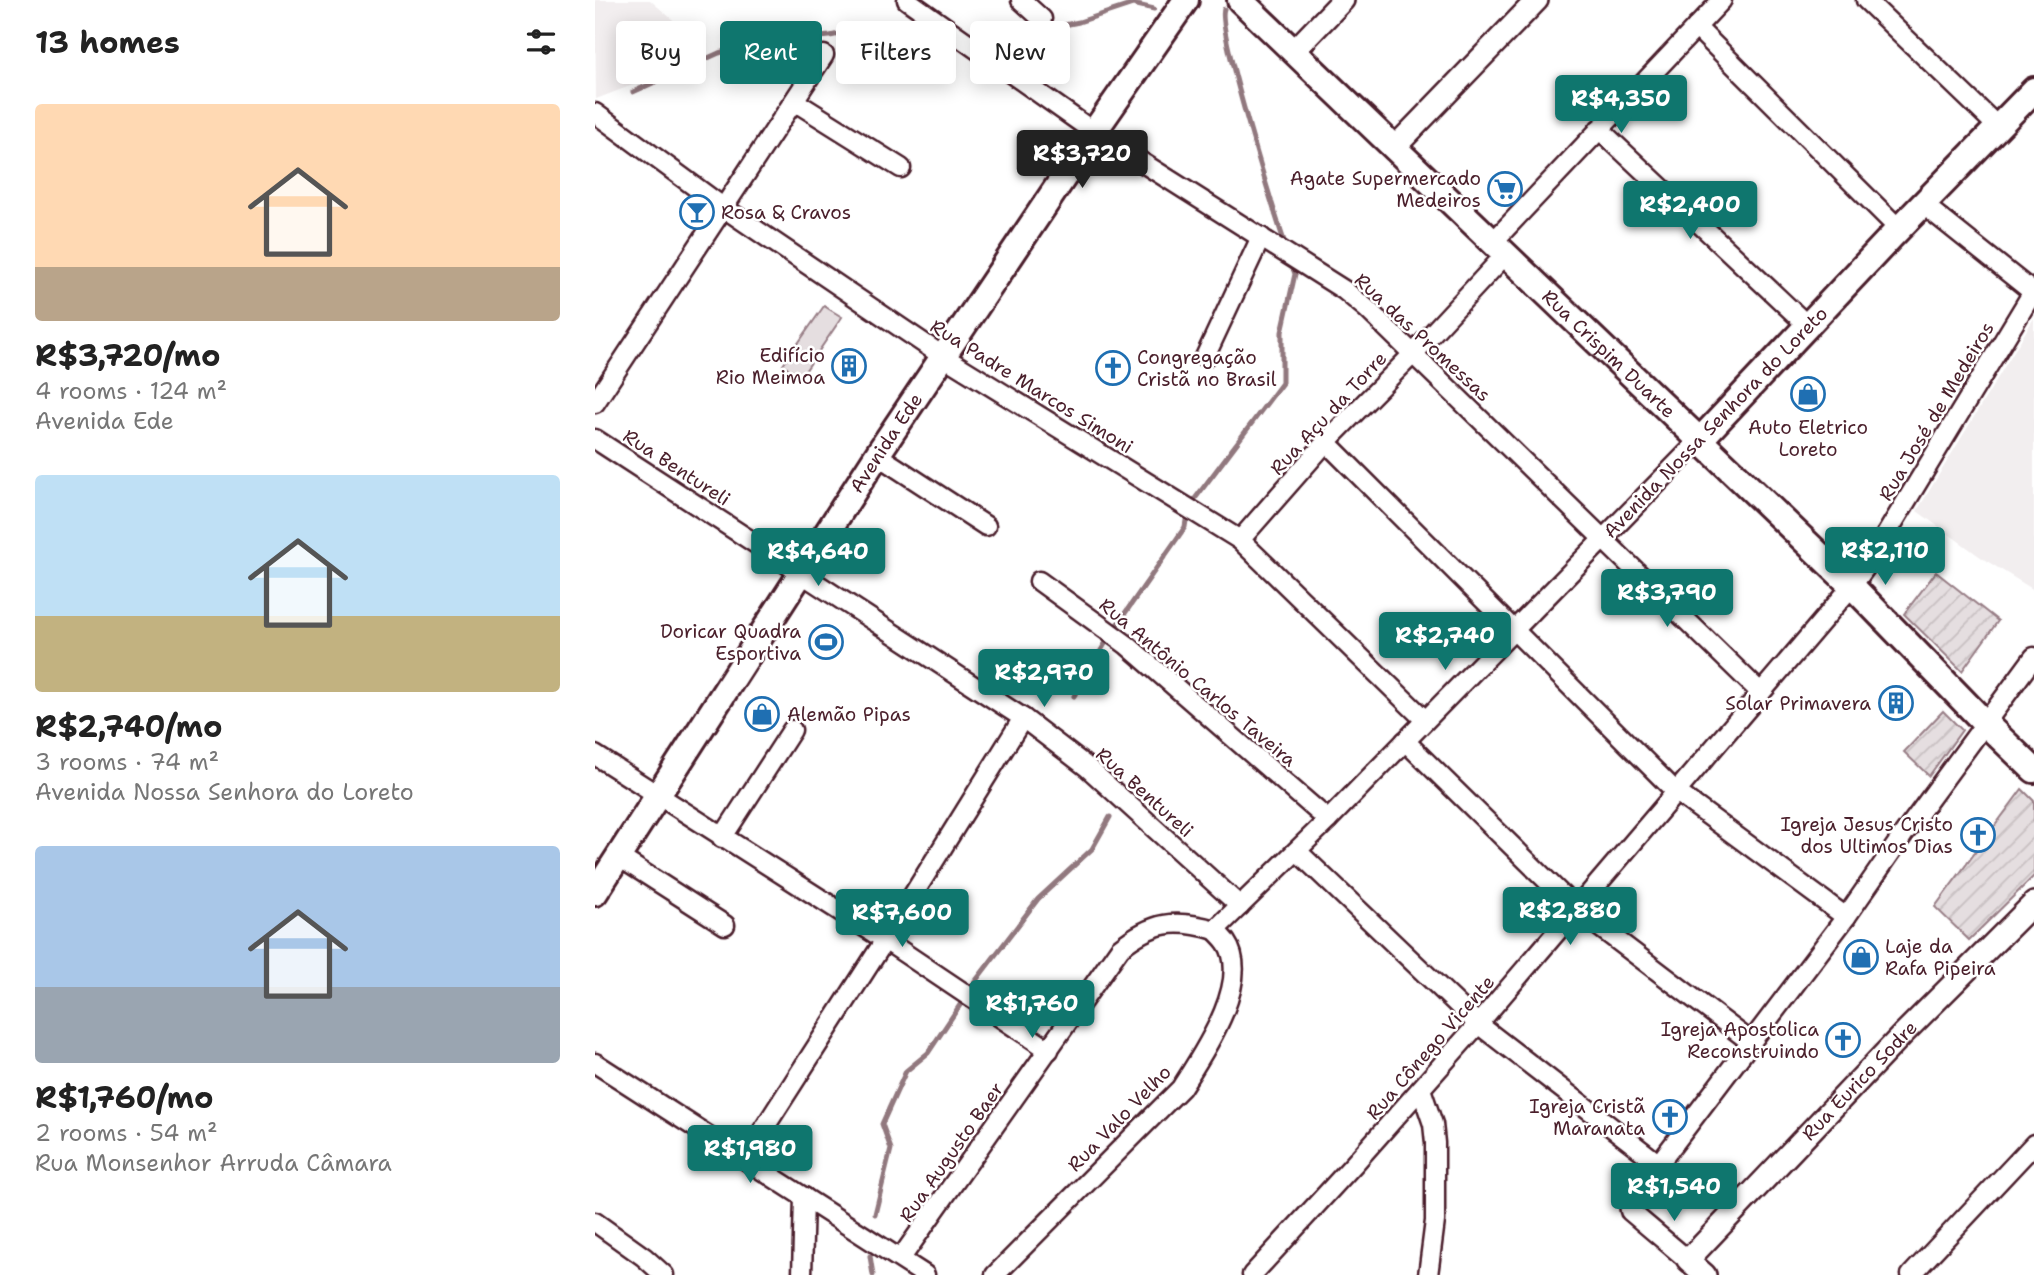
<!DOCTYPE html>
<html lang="en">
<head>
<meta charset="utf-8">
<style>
  :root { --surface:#fff; --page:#f6f6f6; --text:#222; --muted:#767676; --accent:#0f766e }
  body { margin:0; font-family:"Shantell Sans",sans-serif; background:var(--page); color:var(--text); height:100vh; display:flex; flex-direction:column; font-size:26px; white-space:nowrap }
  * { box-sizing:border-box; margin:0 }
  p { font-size:23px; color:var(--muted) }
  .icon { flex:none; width:38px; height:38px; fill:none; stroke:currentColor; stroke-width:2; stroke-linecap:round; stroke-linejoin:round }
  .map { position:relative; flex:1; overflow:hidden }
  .side { display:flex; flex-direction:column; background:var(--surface); width:595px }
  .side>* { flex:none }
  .guide { position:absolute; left:21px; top:21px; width:665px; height:63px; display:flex; gap:14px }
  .price { position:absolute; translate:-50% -60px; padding:0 16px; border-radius:7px; background:var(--accent); color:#fff; font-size:23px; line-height:46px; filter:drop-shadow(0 2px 4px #0008) }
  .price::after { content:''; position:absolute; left:50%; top:42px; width:21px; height:16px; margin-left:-10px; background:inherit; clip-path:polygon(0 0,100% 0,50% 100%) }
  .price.selected { background:#222; color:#fff }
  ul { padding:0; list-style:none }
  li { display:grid; align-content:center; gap:14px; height:371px; padding:0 35px }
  li span { display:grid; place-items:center; height:217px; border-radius:7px; color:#555 }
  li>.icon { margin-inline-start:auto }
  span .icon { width:126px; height:126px; fill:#fffc; stroke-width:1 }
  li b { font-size:30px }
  h2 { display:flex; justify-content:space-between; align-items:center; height:84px; padding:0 35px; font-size:30px }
  .tag { padding:0 24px; border-radius:7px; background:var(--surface); box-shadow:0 4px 18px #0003; font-size:24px; line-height:63px }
  .tag.selected { background:var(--accent); color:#fff }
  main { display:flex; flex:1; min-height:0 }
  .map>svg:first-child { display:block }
  .built { fill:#f2eeef }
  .grass { fill:#e5dee0; stroke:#987e86; stroke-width:2 }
  .garden { fill:url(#garden-furrows); stroke:#987e86; stroke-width:2 }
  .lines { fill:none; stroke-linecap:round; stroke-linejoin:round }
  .stream { stroke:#91787e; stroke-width:5 }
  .minor-casing { stroke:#4a1f2b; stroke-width:23 }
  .tertiary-casing { stroke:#4a1f2b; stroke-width:26 }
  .secondary-casing { stroke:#4a1f2b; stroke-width:30 }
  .minor { stroke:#fff; stroke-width:18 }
  .tertiary { stroke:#fff; stroke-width:21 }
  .secondary { stroke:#fff; stroke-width:24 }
  .labels { text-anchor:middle; stroke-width:5; stroke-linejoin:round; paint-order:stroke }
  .poi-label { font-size:19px; fill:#4a1f2b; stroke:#fff; text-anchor:end }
  .street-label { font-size:19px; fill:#4a1f2b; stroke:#fff }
</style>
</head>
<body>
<main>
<section class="side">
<h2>13 homes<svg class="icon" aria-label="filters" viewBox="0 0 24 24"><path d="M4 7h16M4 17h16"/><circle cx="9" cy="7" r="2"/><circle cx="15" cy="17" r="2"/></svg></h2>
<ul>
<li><span style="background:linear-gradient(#ffd9b3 75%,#b9a48a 0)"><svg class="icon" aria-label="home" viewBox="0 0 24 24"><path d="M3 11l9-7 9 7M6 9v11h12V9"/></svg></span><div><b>R$3,720/mo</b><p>4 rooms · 124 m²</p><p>Avenida Ede</p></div></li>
<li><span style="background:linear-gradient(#bfe0f5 65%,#c2b280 0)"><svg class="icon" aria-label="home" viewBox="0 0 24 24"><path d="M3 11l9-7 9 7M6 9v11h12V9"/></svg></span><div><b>R$2,740/mo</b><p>3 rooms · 74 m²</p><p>Avenida Nossa Senhora do Loreto</p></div></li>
<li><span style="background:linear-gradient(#a9c7e8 65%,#9aa5b1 0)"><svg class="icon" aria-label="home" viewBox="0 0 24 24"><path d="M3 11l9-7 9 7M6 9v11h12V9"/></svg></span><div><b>R$1,760/mo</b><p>2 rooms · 54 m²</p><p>Rua Monsenhor Arruda Câmara</p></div></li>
</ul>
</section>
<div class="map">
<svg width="1439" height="1275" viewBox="0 0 1439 1275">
  <defs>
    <pattern id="garden-furrows" width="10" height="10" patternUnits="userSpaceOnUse" patternTransform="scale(1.75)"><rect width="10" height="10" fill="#e5dee0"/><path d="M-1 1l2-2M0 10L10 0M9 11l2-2" fill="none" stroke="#c6bec0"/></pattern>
  </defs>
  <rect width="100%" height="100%" fill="#fff"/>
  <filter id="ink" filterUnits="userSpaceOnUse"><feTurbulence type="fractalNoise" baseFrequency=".0143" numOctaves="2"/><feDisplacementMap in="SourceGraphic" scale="14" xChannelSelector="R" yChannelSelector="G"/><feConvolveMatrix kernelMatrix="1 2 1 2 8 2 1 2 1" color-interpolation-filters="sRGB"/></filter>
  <g filter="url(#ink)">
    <!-- built -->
    <g class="built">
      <polygon points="0,0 55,0 101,40 56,78 1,99"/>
      <polygon points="1439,318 1439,590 1387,558 1322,511"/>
    </g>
    <!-- grass -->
    <polygon class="grass" points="229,306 247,317 206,377 188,365"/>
    <!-- garden -->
    <g class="garden">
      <polygon points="1341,572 1403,621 1367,671 1309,614"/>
      <polygon points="1348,711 1367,730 1334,776 1309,752"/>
      <polygon points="1427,789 1439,801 1439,876 1374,940 1340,907"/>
    </g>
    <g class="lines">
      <!-- stream -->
      <g class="stream">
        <path d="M629,9c-8,17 52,208 62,238"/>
        <polyline points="389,41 484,22 538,4 559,9"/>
        <polyline points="38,92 124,53 154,44 235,36 277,27 322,25"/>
        <polyline points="596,504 687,383 687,332 700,274 696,263"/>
        <polyline points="519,629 590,527 592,514"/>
        <polyline points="479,696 514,637"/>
        <polyline points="376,987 443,899 497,849 515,817"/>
        <polyline points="280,1214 296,1149 287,1124 311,1071 333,1053 367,1002"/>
        <polyline points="275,1256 278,1275"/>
      </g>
      <!-- minor casing -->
      <g class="minor-casing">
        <g id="minor">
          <polyline points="312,0 499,132 749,290 772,309 1164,691"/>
          <polyline points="426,0 447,19"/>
          <polyline points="1271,0 1404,128"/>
          <polyline points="1101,27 1304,229"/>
          <polyline points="199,101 306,168"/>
          <polyline points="0,113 129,208 349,357 645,540 830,720"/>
          <polyline points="1004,129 1213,326"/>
          <polyline points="1329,205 1439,293"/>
          <polyline points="897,243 1127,0"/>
          <polyline points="610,357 666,237"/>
          <polyline points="0,403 229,55"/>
          <polyline points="0,439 428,718 492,767 645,906"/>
          <polyline points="731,442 1080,791 1251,917"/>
          <polyline points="282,455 391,526"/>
          <polyline points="645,540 731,442 818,354 910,255"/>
          <polyline points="444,581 532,645 733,820"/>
          <polyline points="810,741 981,909 1156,1042"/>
          <polyline points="0,755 290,940 454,1050"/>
          <polyline points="127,838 197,730"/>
          <polyline points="702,851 883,1024 1064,1164"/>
          <polyline points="24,857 130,925"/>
          <polyline points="620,930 733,820 1105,440"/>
          <polyline points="0,1063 330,1275"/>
          <polyline points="826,1089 838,1124 840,1143 840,1221 833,1275"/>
          <polyline points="150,1158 290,940 428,718"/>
          <polyline points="0,1222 49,1257 69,1275"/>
          <path d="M306,1258l219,-310c32,-26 55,-30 95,-18"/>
          <polyline points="1093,1260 1035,1211 1034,1203 1251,917 1308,835 1439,657"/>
          <polyline points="207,1275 209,1197"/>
          <path d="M400,1275l186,-187c21,-33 72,-107 45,-146 -3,-4 -7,-8 -11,-12"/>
          <polyline points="657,1275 759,1164 883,1024 1257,586 1275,561 1438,292"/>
          <polyline points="1316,1275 1439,1144"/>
        </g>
      </g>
      <!-- tertiary casing -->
      <g class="tertiary-casing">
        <g id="tertiary">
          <polyline points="699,51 748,0"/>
          <polyline points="799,148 942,0"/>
          <path id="s1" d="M1110,1275l-17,-15 214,-225 132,-132"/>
        </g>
      </g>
      <!-- secondary casing -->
      <g class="secondary-casing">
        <g id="secondary">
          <path id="s2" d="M645,0l612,586 133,137 49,47"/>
          <polyline points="1105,440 1296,237 1439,90"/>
          <path id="s3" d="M0,893l286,-444 213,-317 92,-132"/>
        </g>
      </g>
      <!-- minor -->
      <use href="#minor" class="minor"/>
      <!-- tertiary -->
      <use href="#tertiary" class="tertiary"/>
      <!-- secondary -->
      <use href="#secondary" class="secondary"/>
    </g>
  </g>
  <!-- icons -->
  <defs>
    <g id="supermarket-ring" transform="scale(1.75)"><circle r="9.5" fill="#fff" stroke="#1f6fb2" stroke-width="1.5"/><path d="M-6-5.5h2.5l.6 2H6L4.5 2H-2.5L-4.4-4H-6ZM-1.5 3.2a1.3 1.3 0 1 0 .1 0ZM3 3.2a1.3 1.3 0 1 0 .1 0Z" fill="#1f6fb2"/></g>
    <g id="bar-ring" transform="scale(1.75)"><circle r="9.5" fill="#fff" stroke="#1f6fb2" stroke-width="1.5"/><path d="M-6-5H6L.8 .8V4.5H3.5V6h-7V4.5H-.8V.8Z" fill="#1f6fb2"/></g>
    <g id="building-ring" transform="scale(1.75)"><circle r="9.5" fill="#fff" stroke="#1f6fb2" stroke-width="1.5"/><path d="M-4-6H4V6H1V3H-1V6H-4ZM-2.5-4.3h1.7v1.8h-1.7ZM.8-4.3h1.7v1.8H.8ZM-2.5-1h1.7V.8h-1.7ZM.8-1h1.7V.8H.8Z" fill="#1f6fb2"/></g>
    <g id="church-ring" transform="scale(1.75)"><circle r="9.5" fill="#fff" stroke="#1f6fb2" stroke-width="1.5"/><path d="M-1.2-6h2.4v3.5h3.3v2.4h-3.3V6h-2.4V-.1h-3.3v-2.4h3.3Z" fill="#1f6fb2"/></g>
    <g id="shop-ring" transform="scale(1.75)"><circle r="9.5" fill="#fff" stroke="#1f6fb2" stroke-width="1.5"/><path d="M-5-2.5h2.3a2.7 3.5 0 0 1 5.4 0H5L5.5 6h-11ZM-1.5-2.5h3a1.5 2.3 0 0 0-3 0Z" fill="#1f6fb2"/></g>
    <g id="stadium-ring" transform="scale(1.75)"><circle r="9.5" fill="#fff" stroke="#1f6fb2" stroke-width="1.5"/><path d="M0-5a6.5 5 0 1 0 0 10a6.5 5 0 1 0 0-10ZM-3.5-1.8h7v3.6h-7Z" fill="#1f6fb2"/></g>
  </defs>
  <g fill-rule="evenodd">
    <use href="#supermarket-ring" x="910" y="189"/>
    <use href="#bar-ring" x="102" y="212"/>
    <use href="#building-ring" x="254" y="366"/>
    <use href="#church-ring" x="518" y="368"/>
    <use href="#shop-ring" x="1213" y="394"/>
    <use href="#stadium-ring" x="231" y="642"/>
    <use href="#building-ring" x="1301" y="703"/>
    <use href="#shop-ring" x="167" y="714"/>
    <use href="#church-ring" x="1383" y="835"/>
    <use href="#shop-ring" x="1266" y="957"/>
    <use href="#church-ring" x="1248" y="1040"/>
    <use href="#church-ring" x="1075" y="1117"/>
  </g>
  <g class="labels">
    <!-- poi labels -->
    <g class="poi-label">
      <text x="886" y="185">Agate Supermercado<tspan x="886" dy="22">Medeiros</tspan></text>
      <text x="126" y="219" text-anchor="start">Rosa &amp; Cravos</text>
      <text x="230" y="362">Edifício<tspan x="230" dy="22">Rio Meimoa</tspan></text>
      <text x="542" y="364" text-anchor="start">Congregação<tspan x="542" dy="22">Cristã no Brasil</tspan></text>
      <text x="1213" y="434" text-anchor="middle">Auto Eletrico<tspan x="1213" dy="22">Loreto</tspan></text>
      <text x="206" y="638">Doricar Quadra<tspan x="206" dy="22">Esportiva</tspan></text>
      <text x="1276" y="710">Solar Primavera</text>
      <text x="192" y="721" text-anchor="start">Alemão Pipas</text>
      <text x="1358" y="831">Igreja Jesus Cristo<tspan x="1358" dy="22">dos Ultimos Dias</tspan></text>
      <text x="1290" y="953" text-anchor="start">Laje da<tspan x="1290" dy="22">Rafa Pipeira</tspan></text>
      <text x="1224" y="1036">Igreja Apostolica<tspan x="1224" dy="22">Reconstruindo</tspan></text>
      <text x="1050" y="1113">Igreja Cristã<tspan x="1050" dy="22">Maranata</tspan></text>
    </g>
    <!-- street labels -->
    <g class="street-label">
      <text transform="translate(828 337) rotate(43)" y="7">Rua das Promessas</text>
      <text dy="7" stroke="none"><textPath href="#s2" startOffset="511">Rua Crispim Duarte</textPath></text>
      <text transform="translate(437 386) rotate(32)" y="7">Rua Padre Marcos Simoni</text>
      <text transform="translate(1341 411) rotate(-59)" y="7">Rua José de Medeiros</text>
      <text transform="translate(733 413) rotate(-47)" y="7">Rua Açu da Torre</text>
      <text transform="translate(1120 422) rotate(-46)" y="7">Avenida Nossa Senhora do Loreto</text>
      <text dy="7" stroke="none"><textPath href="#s3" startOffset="536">Avenida Ede</textPath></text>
      <text transform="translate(82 467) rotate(33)" y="7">Rua Bentureli</text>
      <text transform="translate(603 682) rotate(40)" y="7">Rua Antônio Carlos Taveira</text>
      <text transform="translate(550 792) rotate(42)" y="7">Rua Bentureli</text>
      <text transform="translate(835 1047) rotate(-49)" y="7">Rua Cônego Vicente</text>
      <text dy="7" stroke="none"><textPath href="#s1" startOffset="271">Rua Eurico Sodre</textPath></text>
      <text transform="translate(524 1118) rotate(-46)" y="7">Rua Valo Velho</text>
      <text transform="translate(356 1152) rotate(-55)" y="7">Rua Augusto Baer</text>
    </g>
  </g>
</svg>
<b class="price" style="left:1026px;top:135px">R$4,350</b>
<b class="price selected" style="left:487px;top:190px">R$3,720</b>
<b class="price" style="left:1095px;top:241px">R$2,400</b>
<b class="price" style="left:1290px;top:587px">R$2,110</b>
<b class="price" style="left:223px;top:588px">R$4,640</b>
<b class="price" style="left:1072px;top:629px">R$3,790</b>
<b class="price" style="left:850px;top:672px">R$2,740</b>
<b class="price" style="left:449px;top:709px">R$2,970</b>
<b class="price" style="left:975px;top:947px">R$2,880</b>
<b class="price" style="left:307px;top:949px">R$7,600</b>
<b class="price" style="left:437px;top:1040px">R$1,760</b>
<b class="price" style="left:155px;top:1185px">R$1,980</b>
<b class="price" style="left:1079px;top:1223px">R$1,540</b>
<div class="guide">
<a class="tag">Buy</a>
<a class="tag selected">Rent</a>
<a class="tag">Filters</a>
<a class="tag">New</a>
</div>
</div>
</main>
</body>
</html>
